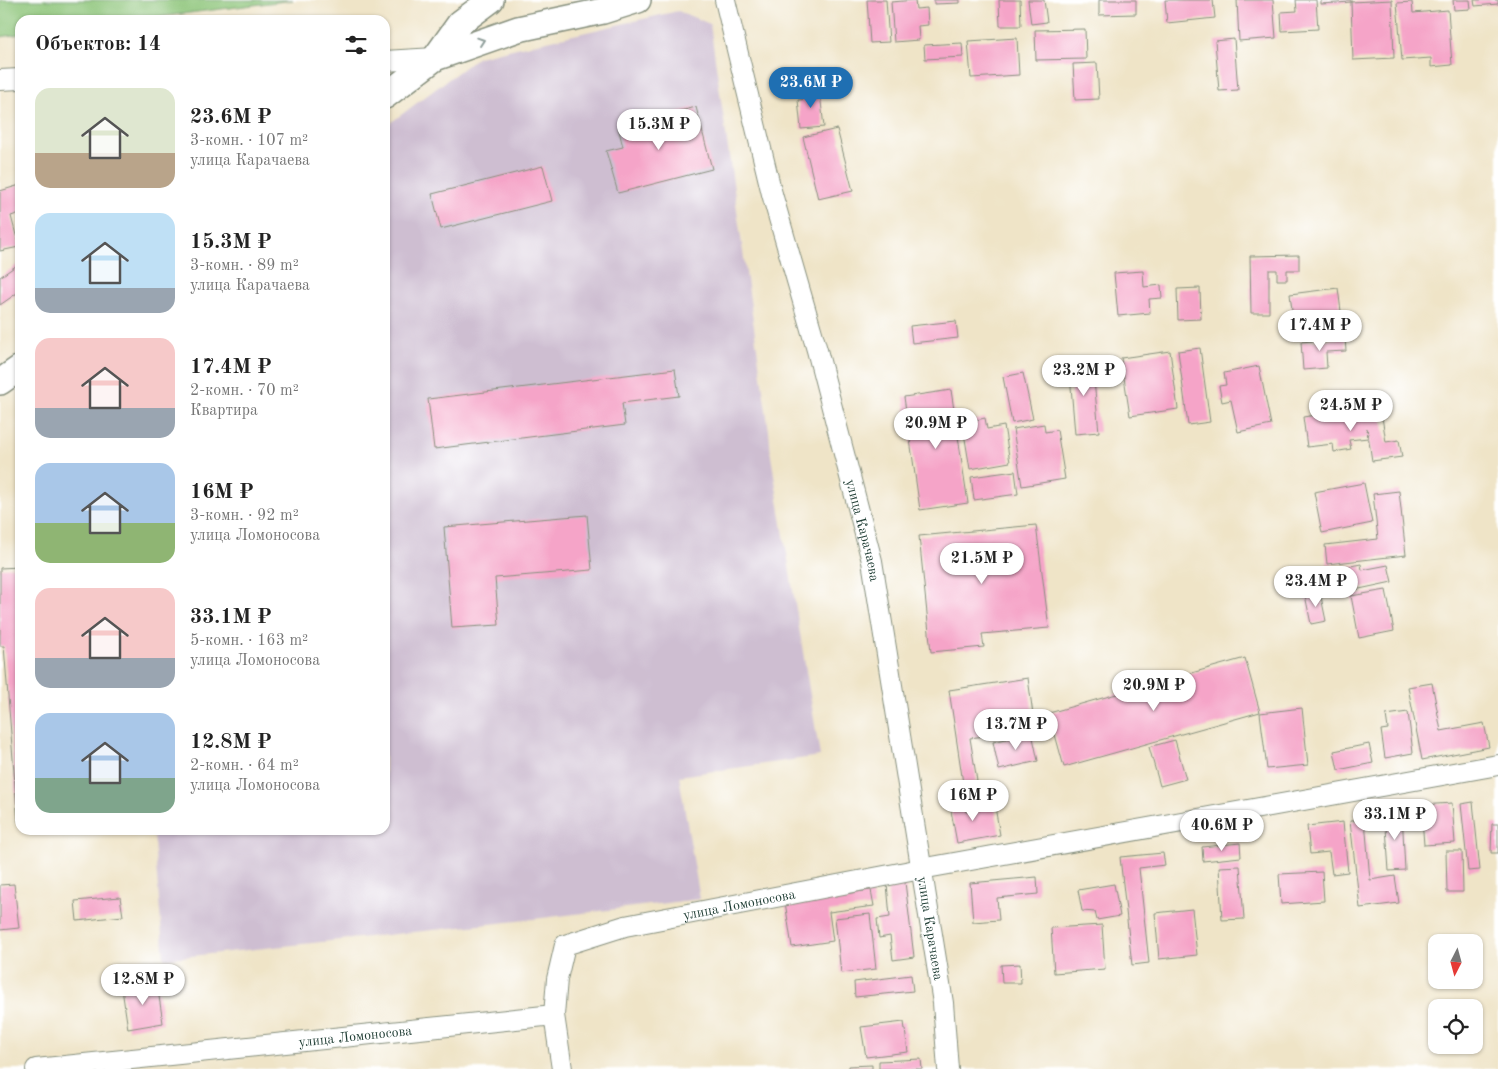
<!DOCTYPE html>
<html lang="ru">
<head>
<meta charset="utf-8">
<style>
  :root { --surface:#fff; --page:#f6f6f6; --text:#222; --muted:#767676; --accent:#1f6fb2 }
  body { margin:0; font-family:"Old Standard TT",serif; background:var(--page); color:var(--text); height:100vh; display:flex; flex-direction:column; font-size:19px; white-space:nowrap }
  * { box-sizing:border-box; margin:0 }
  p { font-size:16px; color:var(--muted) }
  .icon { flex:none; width:28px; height:28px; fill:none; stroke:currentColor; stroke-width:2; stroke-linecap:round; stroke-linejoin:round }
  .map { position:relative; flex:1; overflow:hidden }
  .sheet { position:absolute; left:15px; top:15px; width:375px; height:820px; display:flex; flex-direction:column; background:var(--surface); border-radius:15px; box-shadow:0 1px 4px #0004 }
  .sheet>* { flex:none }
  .needle { width:32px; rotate:186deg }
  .buttons { position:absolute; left:1428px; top:934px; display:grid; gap:10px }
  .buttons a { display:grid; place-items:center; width:55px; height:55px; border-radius:10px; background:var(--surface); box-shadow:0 1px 4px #0004; font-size:25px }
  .price { position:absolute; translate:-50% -42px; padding:0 11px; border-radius:18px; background:#fff; color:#222; font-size:16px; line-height:32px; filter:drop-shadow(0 1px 2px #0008) }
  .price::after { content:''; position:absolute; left:50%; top:30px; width:15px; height:11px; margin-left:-8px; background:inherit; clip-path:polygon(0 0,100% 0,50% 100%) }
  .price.current { background:var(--accent); color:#fff }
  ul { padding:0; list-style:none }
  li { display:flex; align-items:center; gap:15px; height:125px; padding:0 20px }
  li span { display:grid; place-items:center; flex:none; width:140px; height:100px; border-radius:15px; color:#555 }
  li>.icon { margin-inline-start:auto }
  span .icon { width:60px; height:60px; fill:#fffc; stroke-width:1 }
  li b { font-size:21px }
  h2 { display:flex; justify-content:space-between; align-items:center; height:60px; padding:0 20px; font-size:21px }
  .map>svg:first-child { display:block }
  .industrial { fill:#cebed1 }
  .green { fill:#8cc478; stroke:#568056 }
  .building { fill:#f5a4c8 }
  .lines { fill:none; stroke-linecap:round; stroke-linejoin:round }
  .minor-casing { stroke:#87907e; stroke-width:22 }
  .tertiary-casing { stroke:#87907e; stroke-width:28 }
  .minor { stroke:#fff; stroke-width:20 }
  .tertiary { stroke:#fff; stroke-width:25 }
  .oneway { stroke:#8f9e9a }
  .labels { text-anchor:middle; stroke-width:5; stroke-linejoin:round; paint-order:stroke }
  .street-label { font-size:14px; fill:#1f3d34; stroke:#fff }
</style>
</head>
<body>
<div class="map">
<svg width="1498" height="1069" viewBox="0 0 1498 1069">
  <rect width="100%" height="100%" fill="#fff"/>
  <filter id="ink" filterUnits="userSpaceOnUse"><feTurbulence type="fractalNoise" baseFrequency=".02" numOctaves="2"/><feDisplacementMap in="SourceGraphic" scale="10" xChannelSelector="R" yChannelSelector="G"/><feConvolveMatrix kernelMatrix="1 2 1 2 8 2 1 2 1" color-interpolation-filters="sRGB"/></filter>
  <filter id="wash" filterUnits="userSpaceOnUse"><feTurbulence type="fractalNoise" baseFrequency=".0096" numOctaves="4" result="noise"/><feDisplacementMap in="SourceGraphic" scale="20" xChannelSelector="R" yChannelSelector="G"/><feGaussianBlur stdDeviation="1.12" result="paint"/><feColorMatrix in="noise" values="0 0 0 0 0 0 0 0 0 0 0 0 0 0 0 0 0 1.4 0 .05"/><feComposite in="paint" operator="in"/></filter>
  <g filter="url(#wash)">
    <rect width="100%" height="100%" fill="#efe4c7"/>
    <!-- industrial -->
    <polygon class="industrial" points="678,11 710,24 769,431 771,456 820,756 679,776 700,899 517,921 164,959 153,830 385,830 385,127 478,57"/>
    <!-- green -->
    <polygon class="green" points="0,0 293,0 134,20 20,20 20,34 0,37"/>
    <g id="blocks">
      <!-- building -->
      <g class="building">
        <polygon points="867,0 886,0 889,42 870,43"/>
        <polygon points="915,0 916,9 927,8 928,25 918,26 919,40 894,42 891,2"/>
        <polygon points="934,0 960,0 960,3 934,4"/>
        <polygon points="999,0 1020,0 1021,26 1000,26"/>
        <polygon points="1028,0 1044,0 1047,22 1031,24"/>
        <polygon points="1099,0 1136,0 1136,14 1099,15"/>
        <polygon points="1165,0 1213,0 1215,18 1167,23"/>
        <polygon points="1237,0 1273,0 1276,38 1239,41"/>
        <polygon points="1296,0 1316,0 1318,29 1282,31 1281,12 1297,11"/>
        <polygon points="1321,0 1351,0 1351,2 1392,0 1394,58 1353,60 1351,2 1321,4"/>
        <polygon points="1453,0 1470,0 1471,9 1454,10"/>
        <polygon points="1474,0 1498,0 1498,4 1475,6"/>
        <polygon points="1412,2 1413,13 1448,10 1452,65 1431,67 1431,58 1402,60 1397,3"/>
        <polygon points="1085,29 1086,59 1036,60 1035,30"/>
        <polygon points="1017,38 1019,75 971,78 968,41"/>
        <polygon points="1234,39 1238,90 1219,91 1215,41"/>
        <polygon points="962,43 963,57 925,59 924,45"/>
        <polygon points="1097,63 1099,99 1075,100 1073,64"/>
        <polygon points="819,85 824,127 801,129 798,100 807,99 805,87"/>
        <polygon points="696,107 712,169 618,193 606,151 623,147 618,127"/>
        <polygon points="837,129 853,191 818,199 803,137"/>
        <polygon points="543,166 552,201 441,229 432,194"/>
        <polygon points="20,185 20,213 11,216 19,247 0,251 0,191"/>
        <polygon points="1299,255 1299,270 1287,270 1287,280 1277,280 1277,270 1269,270 1269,313 1251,313 1250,256"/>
        <polygon points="20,263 20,291 0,305 0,277"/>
        <polygon points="1143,271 1144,287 1161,285 1162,298 1149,299 1150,313 1118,316 1114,273"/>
        <polygon points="1200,288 1201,319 1178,320 1177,289"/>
        <polygon points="1338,288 1343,327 1295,333 1290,294"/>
        <polygon points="956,321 958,338 912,343 910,326"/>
        <polygon points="1345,338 1346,351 1326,352 1327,368 1303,370 1301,342"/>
        <polygon points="1200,348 1210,422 1188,425 1178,351"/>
        <polygon points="1170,351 1178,409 1130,416 1121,358"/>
        <polygon points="1092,360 1099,432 1075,434 1069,363"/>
        <polygon points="1259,366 1271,425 1238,432 1231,400 1222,402 1219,386 1226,385 1224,373"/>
        <polygon points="675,369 679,396 622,403 625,425 434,449 428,399"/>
        <polygon points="1023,373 1033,419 1012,423 1003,377"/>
        <polygon points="951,390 968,503 920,510 904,397"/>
        <polygon points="1363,408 1365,413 1381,411 1386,442 1399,440 1402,457 1372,461 1367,428 1368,438 1349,440 1351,449 1334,452 1333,444 1307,447 1303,417"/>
        <polygon points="985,418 987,429 1004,426 1010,462 970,469 964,433 973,431 972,421"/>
        <polygon points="1044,424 1045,432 1057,430 1065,479 1022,486 1013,429"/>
        <polygon points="1015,471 1018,494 974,500 971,477"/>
        <polygon points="1364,483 1372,523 1322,533 1314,492"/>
        <polygon points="1399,491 1406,555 1327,564 1325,545 1378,539 1373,494"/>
        <polygon points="587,515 592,570 495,578 499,625 452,628 444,527"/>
        <polygon points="1036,525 1049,628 982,634 984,647 931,652 919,536"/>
        <polygon points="1361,564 1362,570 1388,565 1392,582 1350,591 1345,567"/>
        <polygon points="20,567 20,822 18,822 4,646 0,646 0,568"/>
        <polygon points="1386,590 1394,631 1359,638 1351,596"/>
        <polygon points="1320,592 1326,621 1311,624 1305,595"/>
        <polygon points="1245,658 1260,712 1064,767 1049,713"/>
        <polygon points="1028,678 1035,729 970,738 977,781 963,783 949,690"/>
        <polygon points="1432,683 1441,731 1484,723 1489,747 1422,760 1408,687"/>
        <polygon points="1302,708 1308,765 1267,769 1260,713"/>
        <polygon points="1408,712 1413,753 1385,758 1381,730 1388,729 1386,715"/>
        <polygon points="1032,733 1038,761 999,770 993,742"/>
        <polygon points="1175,740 1186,779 1160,786 1149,747"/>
        <polygon points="1369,744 1373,763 1338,770 1334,751"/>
        <polygon points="963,797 966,812 995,807 1000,835 957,843 949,800"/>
        <polygon points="1473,802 1480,870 1468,871 1461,804"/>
        <polygon points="1452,803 1455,843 1424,845 1421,805"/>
        <polygon points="1402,812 1405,870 1389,871 1385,813"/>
        <polygon points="1365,820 1370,880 1395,876 1399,903 1360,908 1350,821"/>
        <polygon points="1343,822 1348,872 1332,874 1329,852 1310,854 1307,826"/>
        <polygon points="1492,824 1498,824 1498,853 1491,853"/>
        <polygon points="1240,843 1241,857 1203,861 1202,847"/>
        <polygon points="1446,851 1462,851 1463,892 1447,892"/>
        <polygon points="1163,853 1165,865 1139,868 1149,963 1132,965 1120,857"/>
        <polygon points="1240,866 1244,919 1222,920 1219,867"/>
        <polygon points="1322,872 1324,901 1281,904 1279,874"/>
        <polygon points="1037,877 1038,894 997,898 999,920 973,922 970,883"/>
        <polygon points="905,882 914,957 893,960 890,936 879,938 877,919 890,917 887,884"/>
        <polygon points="14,884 19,928 0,930 0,885"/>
        <polygon points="1114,884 1120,916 1097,920 1095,912 1082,911 1078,890"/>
        <polygon points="871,890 874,906 829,912 833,941 792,947 785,902"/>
        <polygon points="120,897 123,916 77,921 75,901"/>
        <polygon points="1192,909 1197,955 1159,959 1155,913"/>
        <polygon points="870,914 876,969 841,973 835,918"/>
        <polygon points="1102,925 1105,969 1054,973 1051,928"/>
        <polygon points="1020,964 1021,983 1002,983 1001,965"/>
        <polygon points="911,975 913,991 855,997 854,982"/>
        <polygon points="157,983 163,1023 128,1029 122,989"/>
        <polygon points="904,1022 908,1052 866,1057 861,1027"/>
        <polygon points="921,1059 922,1069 879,1069 879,1061"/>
        <polygon points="872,1065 872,1069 849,1069 849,1066"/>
      </g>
    </g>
  </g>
  <g filter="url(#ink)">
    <use href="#blocks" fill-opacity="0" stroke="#87907e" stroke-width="1"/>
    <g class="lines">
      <!-- minor casing -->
      <g class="minor-casing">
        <g id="minor">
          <path id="s1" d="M725,0l47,194 45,156 55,211 71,442 5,66"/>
          <polyline points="385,61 435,58"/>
          <polyline points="0,80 20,79"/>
          <polyline points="554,1015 562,1069"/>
          <path id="s2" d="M36,1069l518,-54 3,-36 8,-34 60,-19 296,-57 577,-104"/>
        </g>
      </g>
      <!-- tertiary casing -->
      <g class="tertiary-casing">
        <g id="tertiary">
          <polyline points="435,58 460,23 491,0"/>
          <polyline points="385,96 435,58 518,29 603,11 638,0"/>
          <polyline points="0,382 20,368"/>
        </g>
      </g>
      <!-- minor -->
      <use href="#minor" class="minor"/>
      <!-- tertiary -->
      <use href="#tertiary" class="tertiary"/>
    </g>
    <!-- one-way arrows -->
    <defs><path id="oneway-chevron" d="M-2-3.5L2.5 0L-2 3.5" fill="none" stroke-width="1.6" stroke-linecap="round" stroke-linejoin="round" transform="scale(1.25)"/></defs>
    <use class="oneway" href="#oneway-chevron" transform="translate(481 41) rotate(-19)"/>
  </g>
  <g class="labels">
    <!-- street labels -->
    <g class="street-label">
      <text dy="5" stroke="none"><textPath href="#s1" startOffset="548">улица Карачаева</textPath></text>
      <text dy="5" stroke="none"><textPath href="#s2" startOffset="771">улица Ломоносова</textPath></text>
      <text dy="5" stroke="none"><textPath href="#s1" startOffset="952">улица Карачаева</textPath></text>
      <text dy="5" stroke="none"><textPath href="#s2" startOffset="321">улица Ломоносова</textPath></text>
    </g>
  </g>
</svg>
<div class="buttons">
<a><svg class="needle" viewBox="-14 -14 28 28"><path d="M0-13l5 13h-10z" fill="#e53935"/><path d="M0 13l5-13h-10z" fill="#767676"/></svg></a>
<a><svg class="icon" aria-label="locate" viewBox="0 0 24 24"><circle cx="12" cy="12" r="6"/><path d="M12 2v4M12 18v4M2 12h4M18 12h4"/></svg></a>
</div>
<b class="price current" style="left:811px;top:109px">23.6M ₽</b>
<b class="price" style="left:659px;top:151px">15.3M ₽</b>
<b class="price" style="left:1320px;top:352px">17.4M ₽</b>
<b class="price" style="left:1084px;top:397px">23.2M ₽</b>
<b class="price" style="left:1351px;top:432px">24.5M ₽</b>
<b class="price" style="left:936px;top:450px">20.9M ₽</b>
<b class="price" style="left:982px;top:585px">21.5M ₽</b>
<b class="price" style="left:1316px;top:608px">23.4M ₽</b>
<b class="price" style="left:1154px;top:712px">20.9M ₽</b>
<b class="price" style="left:1016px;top:751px">13.7M ₽</b>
<b class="price" style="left:973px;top:822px">16M ₽</b>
<b class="price" style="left:1395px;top:841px">33.1M ₽</b>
<b class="price" style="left:1222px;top:852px">40.6M ₽</b>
<b class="price" style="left:143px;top:1006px">12.8M ₽</b>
<section class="sheet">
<h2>Объектов: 14<svg class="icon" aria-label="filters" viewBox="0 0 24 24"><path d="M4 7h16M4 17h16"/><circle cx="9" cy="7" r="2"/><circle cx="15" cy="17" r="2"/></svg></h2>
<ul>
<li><span style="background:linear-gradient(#dfe7d0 65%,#b9a48a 0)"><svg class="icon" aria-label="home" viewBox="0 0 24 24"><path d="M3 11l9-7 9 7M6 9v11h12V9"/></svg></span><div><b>23.6M ₽</b><p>3-комн. · 107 m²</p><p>улица Карачаева</p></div></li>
<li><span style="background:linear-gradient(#bfe0f5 75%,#9aa5b1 0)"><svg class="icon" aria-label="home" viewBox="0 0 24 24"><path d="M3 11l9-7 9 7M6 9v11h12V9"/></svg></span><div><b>15.3M ₽</b><p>3-комн. · 89 m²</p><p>улица Карачаева</p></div></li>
<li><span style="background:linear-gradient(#f6c9c9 70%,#9aa5b1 0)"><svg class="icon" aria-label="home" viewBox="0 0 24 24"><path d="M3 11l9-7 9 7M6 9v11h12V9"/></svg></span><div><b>17.4M ₽</b><p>2-комн. · 70 m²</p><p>Квартира</p></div></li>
<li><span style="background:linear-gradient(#a9c7e8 60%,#8fb573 0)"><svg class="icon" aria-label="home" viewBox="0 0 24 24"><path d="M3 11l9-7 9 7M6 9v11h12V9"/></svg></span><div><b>16M ₽</b><p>3-комн. · 92 m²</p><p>улица Ломоносова</p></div></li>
<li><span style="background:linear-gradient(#f6c9c9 70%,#9aa5b1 0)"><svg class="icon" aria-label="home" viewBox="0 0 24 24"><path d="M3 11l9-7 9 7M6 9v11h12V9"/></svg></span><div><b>33.1M ₽</b><p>5-комн. · 163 m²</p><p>улица Ломоносова</p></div></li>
<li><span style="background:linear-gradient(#a9c7e8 65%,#7fa58c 0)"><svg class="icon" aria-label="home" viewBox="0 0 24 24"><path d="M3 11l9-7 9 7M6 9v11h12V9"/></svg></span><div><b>12.8M ₽</b><p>2-комн. · 64 m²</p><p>улица Ломоносова</p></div></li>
</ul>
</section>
</div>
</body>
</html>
